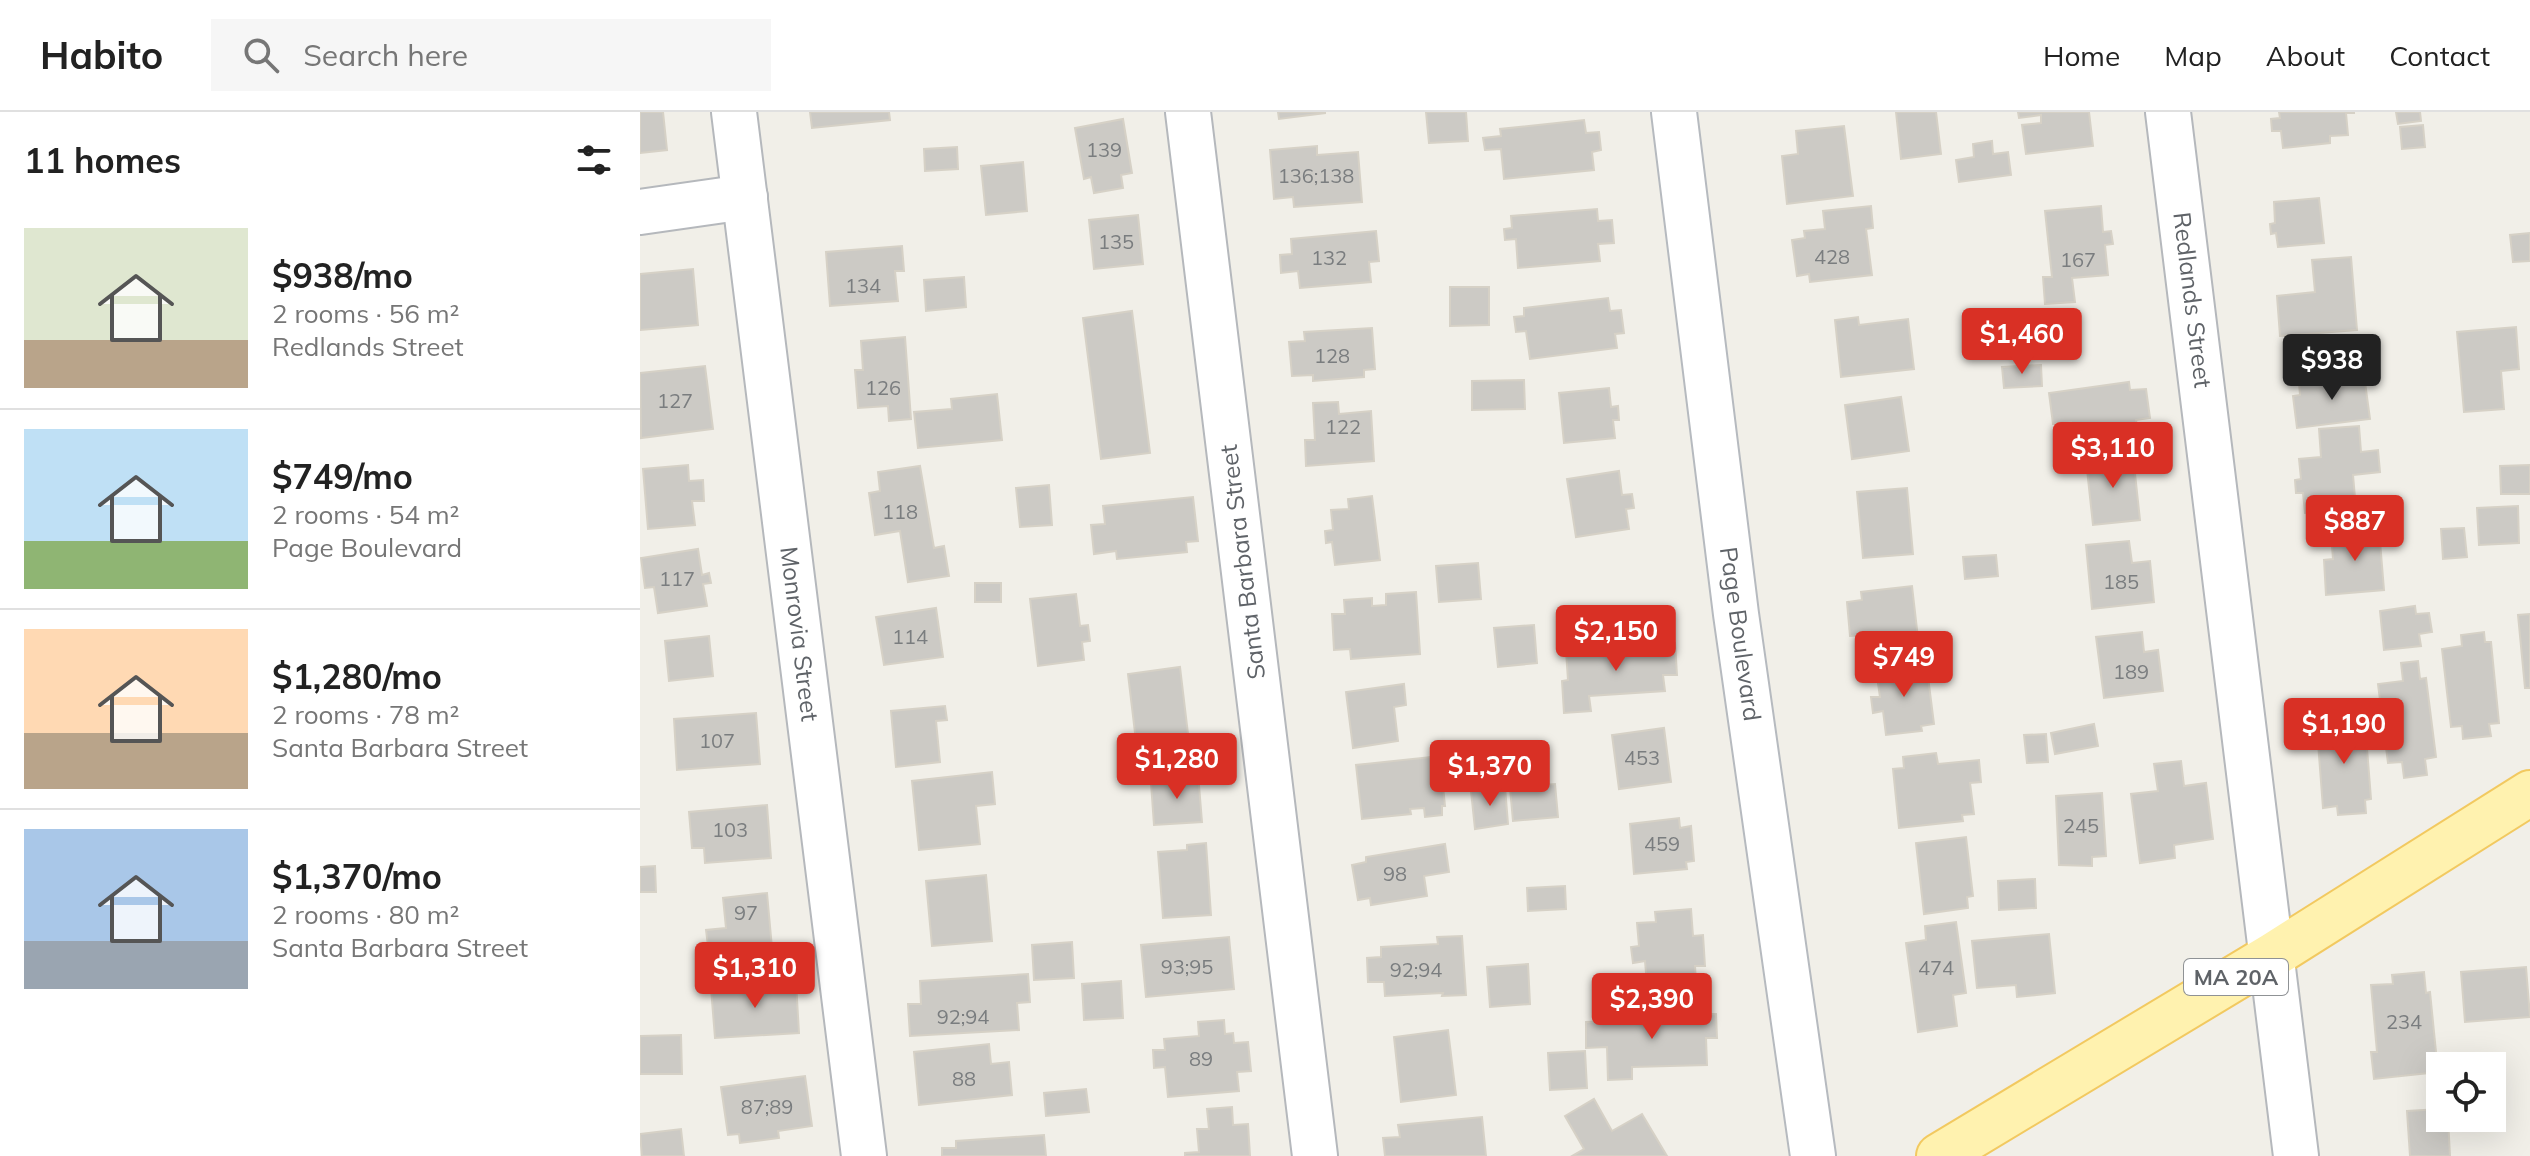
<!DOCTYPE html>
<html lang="en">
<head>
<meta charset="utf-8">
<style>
  :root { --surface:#fff; --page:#f6f6f6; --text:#222; --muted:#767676; --line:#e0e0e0; --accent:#d93025 }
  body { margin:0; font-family:Mulish,sans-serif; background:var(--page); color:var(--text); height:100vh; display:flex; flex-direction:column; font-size:30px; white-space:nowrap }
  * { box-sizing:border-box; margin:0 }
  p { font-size:26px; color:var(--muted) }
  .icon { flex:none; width:44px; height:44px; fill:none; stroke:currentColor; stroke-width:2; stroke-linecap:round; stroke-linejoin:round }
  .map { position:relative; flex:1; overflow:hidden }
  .drawer { display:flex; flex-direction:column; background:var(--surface); width:640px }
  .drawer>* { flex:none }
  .controls { position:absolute; left:1786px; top:940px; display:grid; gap:16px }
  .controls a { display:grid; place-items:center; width:80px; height:80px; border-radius:0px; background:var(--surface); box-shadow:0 8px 32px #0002; font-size:40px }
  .price { position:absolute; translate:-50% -68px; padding:0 18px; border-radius:8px; background:var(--accent); color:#fff; font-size:26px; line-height:52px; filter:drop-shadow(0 2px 4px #0008) }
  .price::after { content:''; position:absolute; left:50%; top:48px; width:24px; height:18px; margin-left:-12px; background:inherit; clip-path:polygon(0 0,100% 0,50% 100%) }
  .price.current { background:#222; color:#fff }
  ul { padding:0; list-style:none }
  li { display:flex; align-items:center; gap:24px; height:200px; padding:0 24px }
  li+li { border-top:2px solid var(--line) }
  li span { display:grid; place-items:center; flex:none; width:224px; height:160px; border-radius:0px; color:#555 }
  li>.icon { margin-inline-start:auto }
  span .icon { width:96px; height:96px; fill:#fffc; stroke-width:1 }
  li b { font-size:34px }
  h2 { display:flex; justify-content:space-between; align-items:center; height:96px; padding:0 24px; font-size:34px }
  header { display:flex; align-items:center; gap:48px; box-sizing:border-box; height:112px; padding:0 40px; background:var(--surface); border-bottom:2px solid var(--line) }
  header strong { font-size:38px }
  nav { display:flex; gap:44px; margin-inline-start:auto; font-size:28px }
  .search { width:560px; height:72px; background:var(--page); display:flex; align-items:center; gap:20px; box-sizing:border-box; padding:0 28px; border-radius:0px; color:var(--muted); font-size:30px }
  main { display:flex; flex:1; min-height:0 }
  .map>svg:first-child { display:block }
  .building { fill:#cccac5; stroke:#d6d1c6; stroke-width:2 }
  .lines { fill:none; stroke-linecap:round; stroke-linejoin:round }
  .street-casing { stroke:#b5b8bc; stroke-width:48 }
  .secondary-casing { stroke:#b6babf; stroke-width:48 }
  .primary-casing { stroke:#f2c960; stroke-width:48 }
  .street { stroke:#fff; stroke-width:44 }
  .secondary { stroke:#fff; stroke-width:44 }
  .primary { stroke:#fff2af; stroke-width:44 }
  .labels { text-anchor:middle; stroke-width:6; stroke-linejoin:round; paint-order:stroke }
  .number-label { font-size:20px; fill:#7a7d7f }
  .shield { fill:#fff; stroke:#8f9295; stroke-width:2 }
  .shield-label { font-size:22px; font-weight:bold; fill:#5f6368 }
  .street-label { font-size:24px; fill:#5f6368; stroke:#fff }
</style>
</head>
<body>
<header>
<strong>Habito</strong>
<div class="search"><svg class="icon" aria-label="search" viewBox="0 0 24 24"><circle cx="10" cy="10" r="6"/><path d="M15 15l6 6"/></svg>Search here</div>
<nav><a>Home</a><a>Map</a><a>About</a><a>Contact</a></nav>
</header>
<main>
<section class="drawer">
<h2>11 homes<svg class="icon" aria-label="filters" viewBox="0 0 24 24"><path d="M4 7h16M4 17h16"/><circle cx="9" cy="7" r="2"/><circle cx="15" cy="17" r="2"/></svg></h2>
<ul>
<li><span style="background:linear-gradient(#dfe7d0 70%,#b9a48a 0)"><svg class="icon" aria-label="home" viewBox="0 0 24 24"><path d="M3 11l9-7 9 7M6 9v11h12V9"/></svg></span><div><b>$938/mo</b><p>2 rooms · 56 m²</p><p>Redlands Street</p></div></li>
<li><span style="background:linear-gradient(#bfe0f5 70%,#8fb573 0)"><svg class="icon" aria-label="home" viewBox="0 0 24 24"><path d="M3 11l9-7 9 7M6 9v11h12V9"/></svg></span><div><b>$749/mo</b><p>2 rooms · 54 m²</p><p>Page Boulevard</p></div></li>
<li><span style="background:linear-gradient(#ffd9b3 65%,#b9a48a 0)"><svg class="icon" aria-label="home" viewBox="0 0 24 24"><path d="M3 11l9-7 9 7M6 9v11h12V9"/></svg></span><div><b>$1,280/mo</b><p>2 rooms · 78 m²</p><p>Santa Barbara Street</p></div></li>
<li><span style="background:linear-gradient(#a9c7e8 70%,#9aa5b1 0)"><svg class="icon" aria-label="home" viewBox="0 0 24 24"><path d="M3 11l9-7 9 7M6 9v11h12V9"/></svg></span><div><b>$1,370/mo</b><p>2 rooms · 80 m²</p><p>Santa Barbara Street</p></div></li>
</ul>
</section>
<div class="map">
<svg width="1890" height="1044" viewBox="0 0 1890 1044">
  <rect width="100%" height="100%" fill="#f1efe8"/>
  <!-- building -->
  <g class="building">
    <polygon points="0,0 23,0 27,38 0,41"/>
    <polygon points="170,0 249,0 250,8 172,16"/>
    <polygon points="638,0 685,0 685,1 639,7"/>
    <polygon points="786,0 826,0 828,29 789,31"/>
    <polygon points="1256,0 1296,0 1301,42 1261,47"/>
    <polygon points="1378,0 1449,0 1453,34 1386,42 1382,13 1401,11 1401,3 1379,6"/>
    <polygon points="1639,0 1714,0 1714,1 1706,1 1708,23 1690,24 1690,31 1643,36 1641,19 1632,19 1631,7 1640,6"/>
    <polygon points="1756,0 1780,0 1781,9 1758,12"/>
    <polygon points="483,7 492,61 481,63 483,76 454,81 451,65 444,67 435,16"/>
    <polygon points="944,8 946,21 959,20 961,38 952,40 954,58 864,67 861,37 845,38 843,26 861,24 860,17"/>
    <polygon points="1783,13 1785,35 1762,37 1760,15"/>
    <polygon points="1204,14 1213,84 1147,92 1142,44 1158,42 1156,19"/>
    <polygon points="1352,29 1353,42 1368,40 1371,63 1319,70 1316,48 1334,45 1333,32"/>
    <polygon points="677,34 677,43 718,40 722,90 654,95 653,85 634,87 630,38"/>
    <polygon points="317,35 318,57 285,59 284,37"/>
    <polygon points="383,50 387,99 346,103 341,54"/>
    <polygon points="1679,86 1684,131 1638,135 1636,121 1631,122 1630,112 1635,111 1634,90"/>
    <polygon points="1231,94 1233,116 1226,117 1232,163 1170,170 1169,162 1157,164 1152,128 1165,126 1164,119 1185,117 1183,99"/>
    <polygon points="1461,94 1463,120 1471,119 1473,132 1465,133 1468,163 1432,166 1435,190 1405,192 1403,165 1412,165 1405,99"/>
    <polygon points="957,97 958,109 972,108 974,131 958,132 960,149 878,156 876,127 865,128 864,117 872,116 871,104"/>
    <polygon points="498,103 503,152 454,157 449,108"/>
    <polygon points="736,119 739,149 729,150 731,170 660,176 658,159 641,161 640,143 652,142 651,127"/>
    <polygon points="1890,121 1890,149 1873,150 1870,123"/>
    <polygon points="262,134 264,159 255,159 258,189 190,194 186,140"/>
    <polygon points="1711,145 1717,218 1640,224 1637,184 1675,180 1672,148"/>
    <polygon points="53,157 58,213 0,218 0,162"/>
    <polygon points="324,165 326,195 286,199 284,168"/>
    <polygon points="810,175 849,175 849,213 810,214"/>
    <polygon points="968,186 970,199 981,198 984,221 975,222 977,236 890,247 886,219 876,220 874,205 884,204 884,196"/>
    <polygon points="492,199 510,341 461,347 443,206"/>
    <polygon points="1218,205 1219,213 1268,207 1274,257 1201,265 1195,208"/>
    <polygon points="1876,215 1879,257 1861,259 1864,297 1824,300 1817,220"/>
    <polygon points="732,216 735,257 724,258 724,265 673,269 673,263 652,264 649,230 665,229 664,220"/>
    <polygon points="265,225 271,307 249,309 248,294 218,296 215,258 223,258 221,229"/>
    <polygon points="1401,253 1402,274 1364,276 1362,255"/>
    <polygon points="65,254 73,317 1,326 0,261"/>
    <polygon points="1724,263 1730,307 1657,316 1653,284 1660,283 1659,271"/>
    <polygon points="884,268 885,297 832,298 832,269"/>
    <polygon points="1489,270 1490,278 1506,277 1510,306 1496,308 1498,321 1433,330 1431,310 1413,312 1409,281"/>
    <polygon points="969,276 971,295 978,294 979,308 973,308 975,326 924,331 919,281"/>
    <polygon points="357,282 362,328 278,336 274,300 312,297 311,287"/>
    <polygon points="1261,285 1269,339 1212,347 1205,293"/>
    <polygon points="698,290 699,302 731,299 734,349 666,354 665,328 675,328 673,291"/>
    <polygon points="1719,314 1721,340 1738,338 1740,360 1713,363 1716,397 1665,401 1663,381 1656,381 1655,368 1661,367 1659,347 1681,345 1679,317"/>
    <polygon points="1493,343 1500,408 1453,413 1446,348"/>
    <polygon points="48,353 49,369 63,368 64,389 52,389 55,413 8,417 3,357"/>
    <polygon points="1890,353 1890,382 1861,382 1860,354"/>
    <polygon points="280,354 294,436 304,434 309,464 268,470 260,419 235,423 229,381 240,379 238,360"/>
    <polygon points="979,359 982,383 992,382 994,396 986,397 989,417 936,425 927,367"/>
    <polygon points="409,373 412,413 380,415 376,376"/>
    <polygon points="1267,376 1273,442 1223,446 1217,380"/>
    <polygon points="732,384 740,448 695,453 692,430 686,431 685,419 693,418 691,398 709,397 708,387"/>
    <polygon points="553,385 558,429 546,430 547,440 477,447 476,439 454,442 451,413 465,412 463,394"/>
    <polygon points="1878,394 1879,431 1839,433 1837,396"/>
    <polygon points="1824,416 1827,445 1803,447 1801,417"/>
    <polygon points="1739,417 1744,478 1686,483 1684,448 1693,447 1691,421"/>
    <polygon points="1489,429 1492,451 1510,449 1514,490 1452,497 1446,433"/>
    <polygon points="58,437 62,463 69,461 71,471 63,472 67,494 18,501 14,475 5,476 1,446"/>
    <polygon points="1356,443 1358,464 1325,467 1323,445"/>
    <polygon points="838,451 841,487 799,490 796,454"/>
    <rect x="335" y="471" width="26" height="19"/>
    <polygon points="1272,474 1278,526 1226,532 1225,523 1210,524 1207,490 1222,488 1221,480"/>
    <polygon points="776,480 780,542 711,547 710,537 694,538 692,502 705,502 704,488 732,486 732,494 746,493 746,482"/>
    <polygon points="436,482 440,514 448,513 450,529 442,530 444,548 398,554 390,487"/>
    <polygon points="1775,494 1776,502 1789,501 1792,520 1779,522 1781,534 1744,538 1740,499"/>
    <polygon points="296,496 303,545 244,553 236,505"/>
    <polygon points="1890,502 1890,576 1885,576 1878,503"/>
    <polygon points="894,513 897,551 858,555 854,516"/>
    <polygon points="1502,520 1504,540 1518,538 1523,579 1464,586 1456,525"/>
    <polygon points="1844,520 1845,530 1851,530 1859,611 1849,612 1851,624 1823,627 1822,614 1811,615 1802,537 1822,534 1821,523"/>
    <polygon points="69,524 73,564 29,569 25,529"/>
    <polygon points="1035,531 1037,563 1023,563 1025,579 949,584 951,599 924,601 922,569 928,568 926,539"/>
    <polygon points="1274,548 1276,559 1287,557 1294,612 1281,614 1282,619 1246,623 1243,599 1233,601 1231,585 1240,585 1237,564 1254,562 1253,550"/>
    <polygon points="1778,549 1780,567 1786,566 1796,645 1785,647 1787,663 1764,666 1762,650 1748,651 1738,572 1763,569 1761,551"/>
    <polygon points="540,555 548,622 496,629 488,562"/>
    <polygon points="764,572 766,593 754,595 758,629 713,636 706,580"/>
    <polygon points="305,594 307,608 296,609 300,650 256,655 251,599"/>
    <polygon points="116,601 120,652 37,658 34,607"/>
    <polygon points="1692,602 1693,613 1725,611 1731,687 1725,688 1726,701 1698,703 1697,694 1683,696 1676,604"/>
    <polygon points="1454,612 1458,634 1415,642 1411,621"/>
    <polygon points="1024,616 1031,670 979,677 972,623"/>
    <polygon points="1406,622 1408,650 1387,651 1384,623"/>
    <polygon points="1296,641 1298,652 1339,648 1341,670 1330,671 1334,702 1322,703 1323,709 1259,716 1253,657 1264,656 1263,645"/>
    <polygon points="800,644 805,694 802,694 802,703 785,705 784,696 770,697 771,702 722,707 716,653"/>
    <polygon points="1541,649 1544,674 1566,671 1573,727 1534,733 1535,746 1500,751 1491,682 1518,679 1514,652"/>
    <polygon points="352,660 355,692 336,694 340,732 279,738 272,669"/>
    <polygon points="558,661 562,710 514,713 511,671 534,670 534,663"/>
    <polygon points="915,672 918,705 873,709 870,676"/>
    <polygon points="865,675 868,712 835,717 831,679"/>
    <polygon points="1462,681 1466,744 1452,745 1452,754 1419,753 1416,684"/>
    <polygon points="127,693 131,746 65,751 64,736 52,736 49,700"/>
    <polygon points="1039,706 1040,716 1051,714 1054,749 1046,750 1047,757 994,762 990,712"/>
    <polygon points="1326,725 1333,784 1327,785 1328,796 1284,802 1276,731"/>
    <polygon points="566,731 571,803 523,806 518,740 547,738 547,733"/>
    <polygon points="805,732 809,760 784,764 787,784 731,793 730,786 718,788 712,753 726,750 726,745"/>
    <polygon points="15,754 16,780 0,780 0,755"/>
    <polygon points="346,763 352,829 292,834 286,769"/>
    <polygon points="1395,767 1396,796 1359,798 1358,769"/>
    <polygon points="925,774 926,797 888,799 887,776"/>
    <polygon points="127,781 132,836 69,842 66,818 86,816 83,786"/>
    <polygon points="1051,797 1053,824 1063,823 1065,854 1055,854 1056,870 1007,873 1005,849 993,851 991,835 999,834 997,811 1016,810 1015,800"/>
    <polygon points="1316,810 1326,881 1313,883 1317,914 1278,920 1266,831 1286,828 1285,814"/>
    <polygon points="1409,822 1415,881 1377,885 1376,873 1337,876 1332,829"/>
    <polygon points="822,824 826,883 802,884 803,881 745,884 744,870 728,870 727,846 741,845 741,835 798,832 797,825"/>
    <polygon points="589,825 594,877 506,885 501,833"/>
    <polygon points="432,830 434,866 394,868 392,833"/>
    <polygon points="888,852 890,892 850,895 847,855"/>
    <polygon points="1886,855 1890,905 1825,910 1821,860"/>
    <polygon points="1784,860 1786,881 1790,880 1798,960 1734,967 1731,940 1737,940 1731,873 1753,872 1752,863"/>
    <polygon points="388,862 390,890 377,891 379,918 270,924 268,892 281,892 280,869"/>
    <polygon points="481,869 483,906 444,908 442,872"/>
    <polygon points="156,870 159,921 75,926 71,876"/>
    <polygon points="1076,902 1077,926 1066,926 1067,953 992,955 992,967 968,968 967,935 946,936 946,910 972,909 973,904"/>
    <polygon points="584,908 585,922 593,921 594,931 608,930 611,959 597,960 599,979 528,985 525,955 514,956 513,938 525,938 524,927 559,924 558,910"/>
    <polygon points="808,918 816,983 761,990 754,925"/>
    <polygon points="41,923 42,962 0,962 0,924"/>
    <polygon points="349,932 351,952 369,950 372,983 279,993 274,940"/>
    <polygon points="945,939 947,976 910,978 908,941"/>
    <polygon points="165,964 172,1014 138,1019 139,1026 100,1031 99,1022 88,1023 81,975"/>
    <polygon points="446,977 449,1000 406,1004 404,981"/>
    <polygon points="954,987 972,1019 1002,1002 1027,1044 932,1044 944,1037 925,1004"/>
    <polygon points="592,995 593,1013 608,1012 610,1044 545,1044 545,1041 559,1040 557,1017 569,1017 567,997"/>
    <polygon points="1800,997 1800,1006 1808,1006 1810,1044 1770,1044 1767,999"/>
    <polygon points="842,1005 846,1044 745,1044 743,1026 760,1025 758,1013"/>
    <polygon points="41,1017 44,1044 2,1044 0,1022"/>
    <polygon points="404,1023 406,1044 302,1044 302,1036 316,1036 316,1029"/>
  </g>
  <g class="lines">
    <!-- street casing -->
    <g class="street-casing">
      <g id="street">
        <polyline points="94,0 224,1044"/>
        <polyline points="548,0 675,1044"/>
        <polyline points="1528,0 1656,1044"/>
        <polyline points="0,100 105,85"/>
      </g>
    </g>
    <!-- secondary casing -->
    <g class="secondary-casing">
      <polyline id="secondary" points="1034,0 1096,502 1173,1044"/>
    </g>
    <!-- primary casing -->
    <g class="primary-casing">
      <polyline id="primary" points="1299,1044 1633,843 1890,681"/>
    </g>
    <!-- street -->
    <use href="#street" class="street"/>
    <!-- secondary -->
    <use href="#secondary" class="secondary"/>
    <!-- primary -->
    <use href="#primary" class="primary"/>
  </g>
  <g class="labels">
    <!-- number labels -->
    <g class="number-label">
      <text x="464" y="45">139</text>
      <text x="676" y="71">136;138</text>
      <text x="476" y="137">135</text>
      <text x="1192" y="152">428</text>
      <text x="689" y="153">132</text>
      <text x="1438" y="155">167</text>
      <text x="223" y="181">134</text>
      <text x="692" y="251">128</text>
      <text x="243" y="283">126</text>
      <text x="35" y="296">127</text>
      <text x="703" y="322">122</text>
      <text x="260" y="407">118</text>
      <text x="37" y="474">117</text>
      <text x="1481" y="477">185</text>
      <text x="270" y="532">114</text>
      <text x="1491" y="567">189</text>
      <text x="77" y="636">107</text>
      <text x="1002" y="653">453</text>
      <text x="1441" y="721">245</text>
      <text x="90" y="725">103</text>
      <text x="1022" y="739">459</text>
      <text x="755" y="769">98</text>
      <text x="106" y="808">97</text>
      <text x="547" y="862">93;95</text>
      <text x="1296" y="863">474</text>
      <text x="776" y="865">92;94</text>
      <text x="323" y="912">92;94</text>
      <text x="1764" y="917">234</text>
      <text x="561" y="954">89</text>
      <text x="324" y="974">88</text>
      <text x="127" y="1002">87;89</text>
    </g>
    <!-- shield labels -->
    <rect class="shield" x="1544" y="847" width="104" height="36" rx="6"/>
    <g class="shield-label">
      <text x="1596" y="873">MA 20A</text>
    </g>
    <!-- street labels -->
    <g class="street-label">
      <text transform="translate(1552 188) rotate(83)" y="8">Redlands Street</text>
      <text transform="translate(603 450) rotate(-97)" y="8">Santa Barbara Street</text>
      <text transform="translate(159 522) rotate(83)" y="8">Monrovia Street</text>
      <text transform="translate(1100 522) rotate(82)" y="8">Page Boulevard</text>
    </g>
  </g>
</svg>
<div class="controls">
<a><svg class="icon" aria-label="locate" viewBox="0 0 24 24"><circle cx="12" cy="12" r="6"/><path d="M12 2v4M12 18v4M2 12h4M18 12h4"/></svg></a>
</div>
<b class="price" style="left:1382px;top:264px">$1,460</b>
<b class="price current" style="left:1692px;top:290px">$938</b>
<b class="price" style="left:1473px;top:378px">$3,110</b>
<b class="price" style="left:1715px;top:451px">$887</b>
<b class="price" style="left:976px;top:561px">$2,150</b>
<b class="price" style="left:1264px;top:587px">$749</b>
<b class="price" style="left:1704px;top:654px">$1,190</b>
<b class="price" style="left:537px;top:689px">$1,280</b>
<b class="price" style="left:850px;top:696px">$1,370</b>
<b class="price" style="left:115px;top:898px">$1,310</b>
<b class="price" style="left:1012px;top:929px">$2,390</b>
</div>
</main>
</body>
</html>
